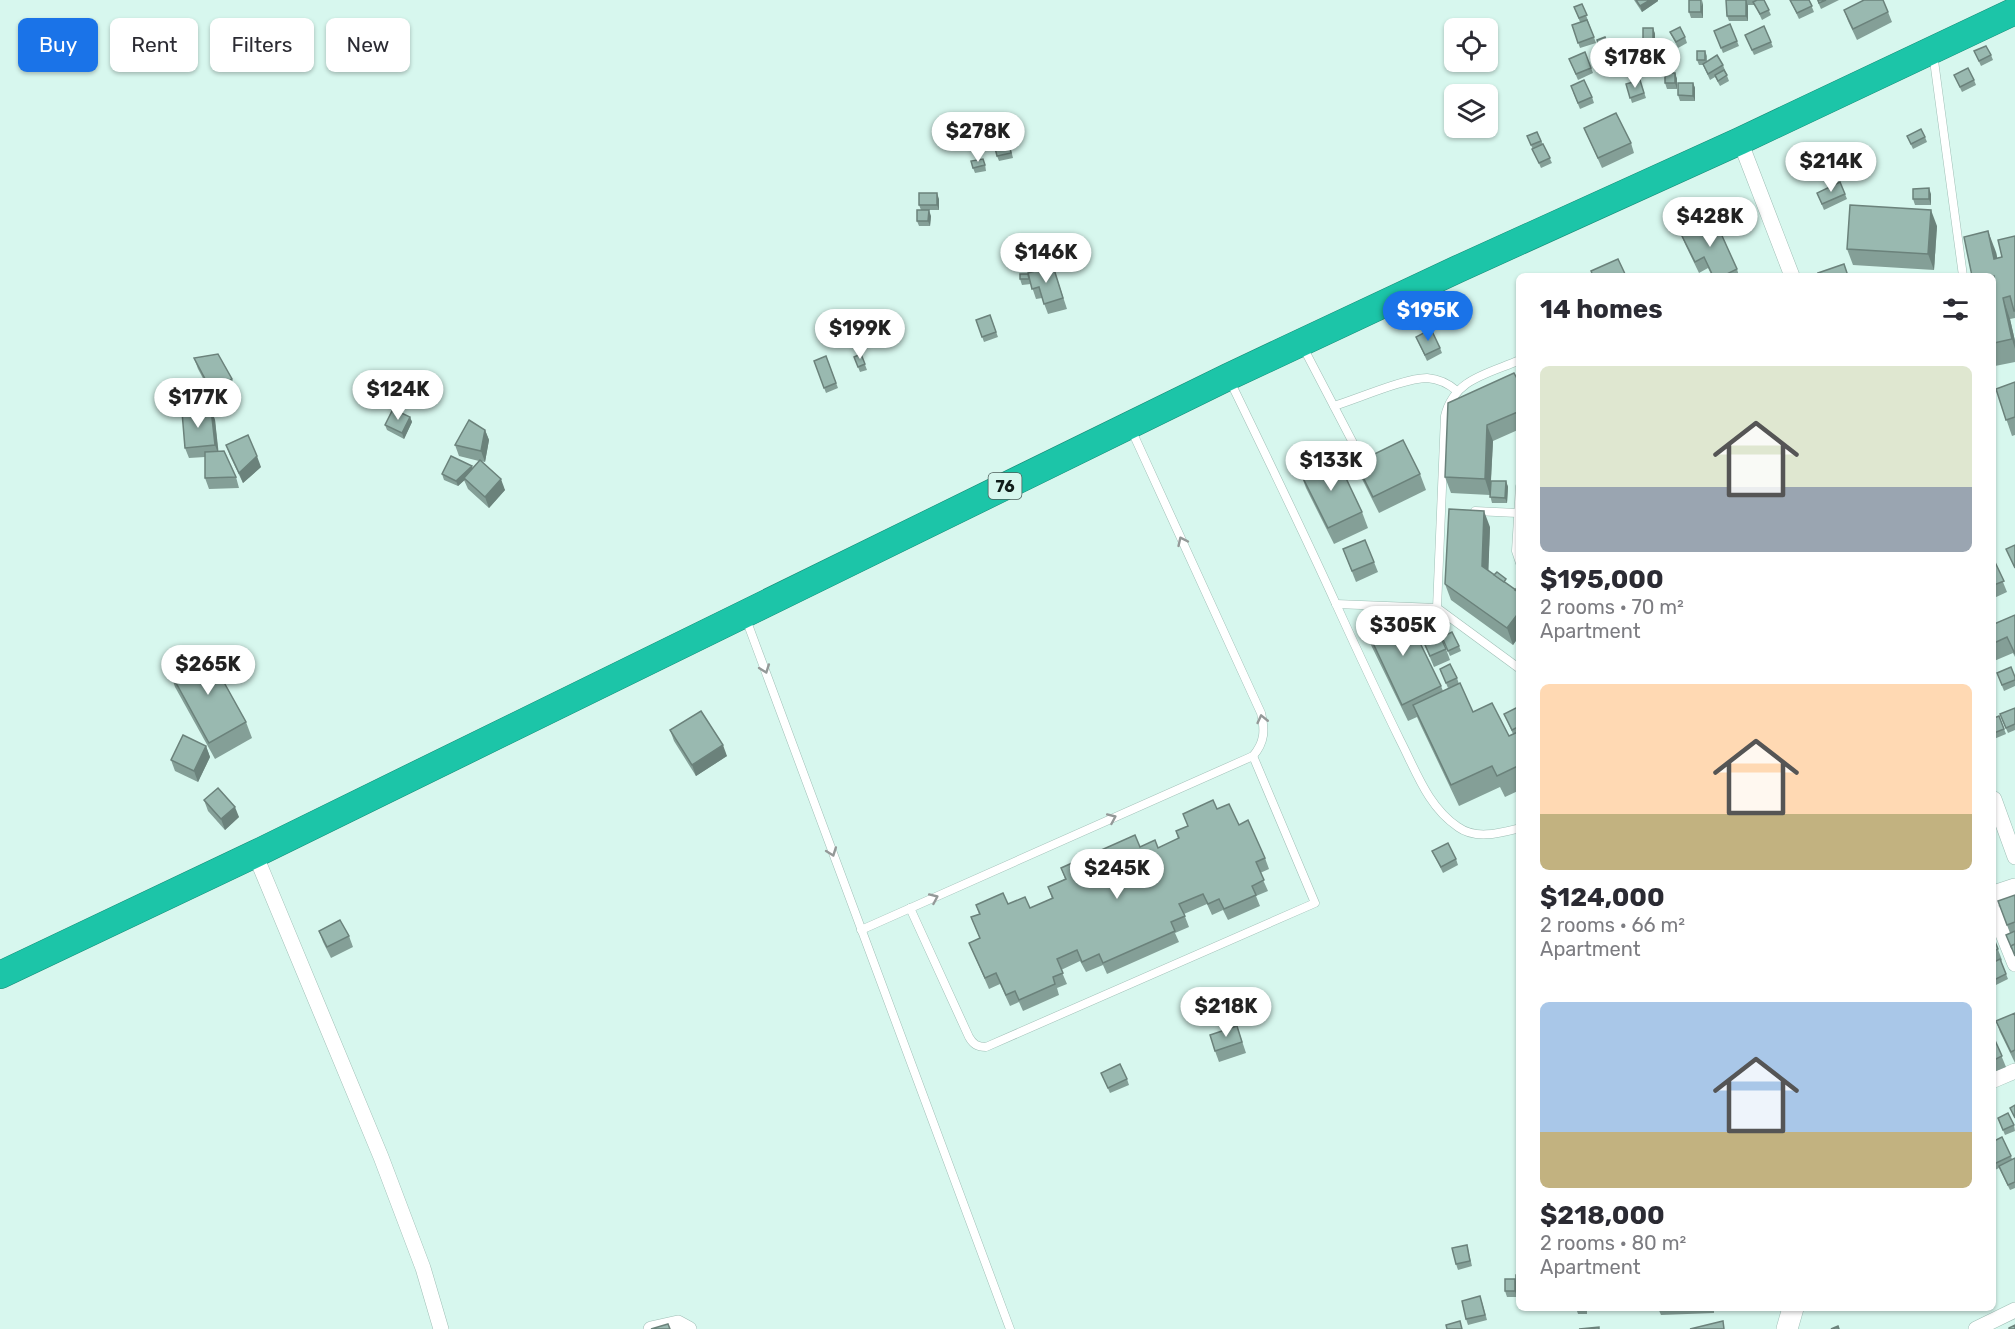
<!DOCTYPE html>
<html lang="en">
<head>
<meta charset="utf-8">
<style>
  :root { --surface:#fff; --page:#f7f7f7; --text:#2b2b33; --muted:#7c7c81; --accent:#1a73e8 }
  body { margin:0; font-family:Rubik,sans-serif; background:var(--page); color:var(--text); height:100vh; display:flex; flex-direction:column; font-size:22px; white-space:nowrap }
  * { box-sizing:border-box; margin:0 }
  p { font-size:20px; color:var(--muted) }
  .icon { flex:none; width:33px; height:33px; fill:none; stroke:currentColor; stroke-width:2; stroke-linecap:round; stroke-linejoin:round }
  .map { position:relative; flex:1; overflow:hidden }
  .side { position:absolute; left:1516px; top:273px; width:480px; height:1038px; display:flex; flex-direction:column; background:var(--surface); border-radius:9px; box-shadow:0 2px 4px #0004 }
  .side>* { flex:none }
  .banner { position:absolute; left:18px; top:18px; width:570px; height:54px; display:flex; gap:12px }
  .tools { position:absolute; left:1444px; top:18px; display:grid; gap:12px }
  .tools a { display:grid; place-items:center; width:54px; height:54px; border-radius:9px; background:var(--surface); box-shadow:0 2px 4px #0004; font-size:30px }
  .price { position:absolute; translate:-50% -51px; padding:0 14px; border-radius:21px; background:#fff; color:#222; font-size:20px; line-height:39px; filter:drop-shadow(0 2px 3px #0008) }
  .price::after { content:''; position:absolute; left:50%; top:36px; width:18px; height:14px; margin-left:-9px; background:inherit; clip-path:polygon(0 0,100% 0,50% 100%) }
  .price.selected { background:var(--accent); color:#fff }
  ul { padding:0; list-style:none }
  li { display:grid; align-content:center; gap:12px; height:318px; padding:0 24px }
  li span { display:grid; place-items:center; height:186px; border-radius:9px; color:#555 }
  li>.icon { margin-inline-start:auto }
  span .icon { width:108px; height:108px; fill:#fffc; stroke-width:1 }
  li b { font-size:26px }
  h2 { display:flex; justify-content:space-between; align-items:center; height:72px; padding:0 24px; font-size:26px }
  .pill { padding:0 21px; border-radius:9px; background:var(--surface); box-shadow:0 2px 4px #0004; font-size:21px; line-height:54px }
  .pill.selected { background:var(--accent); color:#fff }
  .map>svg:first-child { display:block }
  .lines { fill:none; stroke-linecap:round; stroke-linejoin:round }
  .lane-casing { stroke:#9fbfb6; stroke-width:9 }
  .street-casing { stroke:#9fbfb6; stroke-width:16 }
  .secondary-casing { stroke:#9fbfb6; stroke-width:22 }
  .highway-casing { stroke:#188a76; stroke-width:28 }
  .lane { stroke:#fff; stroke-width:8 }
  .street { stroke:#fff; stroke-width:15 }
  .secondary { stroke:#fff; stroke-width:21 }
  .highway { stroke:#1cc5a8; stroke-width:27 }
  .wall { fill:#849f97 }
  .shaded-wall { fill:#6b827b }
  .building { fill:#99b9b0; stroke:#6b827b; stroke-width:1.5 }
  .oneway { stroke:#949998 }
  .labels { text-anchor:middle; stroke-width:4.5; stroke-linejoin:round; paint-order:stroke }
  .shield { fill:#d7f7ee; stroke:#4c5e5a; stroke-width:1.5 }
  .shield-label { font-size:16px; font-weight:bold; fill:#111d1a }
</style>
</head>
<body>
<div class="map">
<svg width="2015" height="1329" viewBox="0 0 2015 1329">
  <rect width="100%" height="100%" fill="#d7f7ee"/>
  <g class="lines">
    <!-- lane casing -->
    <g class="lane-casing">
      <g id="lane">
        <polyline points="1933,53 1963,276"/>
        <polyline points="1303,347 1362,460"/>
        <path d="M1520,360c-33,14 -66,19 -75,56l-8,192 83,61"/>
        <path d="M1230,381c36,74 72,148 106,223 21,46 42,91 64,136 16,31 28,67 58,87 18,13 42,6 62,1"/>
        <path d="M1334,406c23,-7 71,-28 93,-28 12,1 21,5 30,13"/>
        <polyline points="1520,486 1516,551 1520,563"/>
        <polyline points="1475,511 1517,513"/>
        <polyline points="1336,604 1437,608"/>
        <polyline points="746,619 1010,1329"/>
        <path d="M910,908l59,129c4,7 8,10 17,10l329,-144 -62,-147"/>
        <path d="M861,930l392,-174c12,-14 12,-26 8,-43l-130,-284"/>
      </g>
    </g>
    <!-- street casing -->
    <g class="street-casing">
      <g id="street">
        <polyline points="1740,141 1792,276"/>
        <polyline points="1994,799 2015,857"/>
        <polyline points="255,854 381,1157 423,1268 441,1329"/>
        <polyline points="1994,912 2015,964"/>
        <polyline points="1994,1080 2015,1071"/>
        <polyline points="651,1329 678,1323 689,1329"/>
        <polyline points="1976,1329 2015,1310"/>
      </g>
    </g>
    <!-- secondary casing -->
    <g class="secondary-casing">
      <g id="secondary">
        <polyline points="1994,896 2015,889"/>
        <polyline points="1787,1329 1793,1308"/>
      </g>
    </g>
    <!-- highway casing -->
    <g class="highway-casing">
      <polyline id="highway" points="0,975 255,854 1228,377 1458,269 1740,141 2015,11"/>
    </g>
    <!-- lane -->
    <use href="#lane" class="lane"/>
    <!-- street -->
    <use href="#street" class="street"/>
    <!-- secondary -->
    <use href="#secondary" class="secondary"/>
    <!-- highway -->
    <use href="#highway" class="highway"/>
  </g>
  <!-- wall -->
  <g class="wall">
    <polygon points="1634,0 1658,0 1658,1 1642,12"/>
    <polygon points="1743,0 1764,0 1771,15 1762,20 1755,5 1748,5 1748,21 1729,21 1727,16"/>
    <polygon points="1790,0 1809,0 1814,12 1799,19"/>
    <polygon points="1817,0 1839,0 1821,9"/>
    <polygon points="1582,4 1596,43 1580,48 1572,25 1580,22 1574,7"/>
    <polygon points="1703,5 1703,18 1691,18 1689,12"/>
    <polygon points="1844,10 1888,12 1892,22 1857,40 1848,21"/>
    <polygon points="1730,24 1739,46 1723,53 1714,31"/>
    <polygon points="1653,28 1655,34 1655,45 1645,45 1651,58 1642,63 1635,47 1644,42 1643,39"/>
    <polygon points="1670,32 1685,37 1687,43 1678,48"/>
    <polygon points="1745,35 1771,42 1773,47 1754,55"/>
    <polygon points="1605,37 1611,53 1603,56 1597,40"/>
    <polygon points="1674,48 1679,64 1668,67 1666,61"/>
    <polygon points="1705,51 1707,56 1707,61 1723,65 1729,81 1720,86 1715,77 1710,80 1703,65 1699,65 1697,60"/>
    <polygon points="1974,51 1991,55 1993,60 1981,66"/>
    <polygon points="1585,52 1593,73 1578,80 1569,59"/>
    <polygon points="1675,73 1677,79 1677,89 1667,89 1665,83"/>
    <polygon points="1954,75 1974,80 1976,85 1962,92"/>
    <polygon points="1640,80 1646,98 1632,103 1626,84"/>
    <polygon points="1693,83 1695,88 1695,101 1680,101 1678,95"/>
    <polygon points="1573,92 1592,97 1594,103 1580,109"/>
    <polygon points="1584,128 1631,143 1634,153 1602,168"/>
    <polygon points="1537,132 1552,163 1541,168 1527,136"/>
    <polygon points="1907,136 1925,137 1927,142 1913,149"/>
    <polygon points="1011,150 1013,158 999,161 997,156"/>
    <polygon points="1858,162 1872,165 1874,170 1864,175"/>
    <polygon points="985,164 986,171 975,173 973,168"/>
    <polygon points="1817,193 1845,194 1847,199 1824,210"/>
    <polygon points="1931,194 1931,205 1915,205 1913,199"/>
    <polygon points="939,199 939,210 921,210 919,205"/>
    <polygon points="931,216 930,226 919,226 917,221"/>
    <polygon points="1937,226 1934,270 1853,265 1847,249"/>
    <polygon points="1681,234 1737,269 1739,276 1712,276 1708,268 1699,273 1685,244"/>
    <polygon points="2015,236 2015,318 2010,319 2015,341 2015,362 1995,366 1994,362 1994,276 1996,252 1997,258 2002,257"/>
    <polygon points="1047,253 1049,259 1049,267 1053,266 1067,309 1048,314 1042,298 1036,299 1031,284 1022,285 1020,279 1028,274 1039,270 1037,266"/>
    <polygon points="990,315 998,337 984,342 976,320"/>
    <polygon points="1416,337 1440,348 1442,353 1427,361"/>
    <polygon points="861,354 867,370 860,372 854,357"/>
    <polygon points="826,356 838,388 826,393 814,361"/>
    <polygon points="194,358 232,379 236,389 215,401 198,369"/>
    <polygon points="2015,382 2015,435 2012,436 1996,389"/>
    <polygon points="1520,384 1520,429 1493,441 1491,481 1506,481 1508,487 1507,503 1492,503 1490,495 1451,493 1445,477"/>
    <polygon points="211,409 215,420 218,451 236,477 239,488 209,489 205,478 205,457 189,458 185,448"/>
    <polygon points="410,417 412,422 404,439 387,430 385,425"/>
    <polygon points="485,430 489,440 485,462 480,461 505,490 489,508 468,489 464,480 458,486 444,480 442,474 472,469 479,461 459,456 455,445"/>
    <polygon points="226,445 261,467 243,483 230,456"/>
    <polygon points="1356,463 1420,474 1426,490 1379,513 1362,479"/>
    <polygon points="1300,472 1362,512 1368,528 1334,544 1306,488"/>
    <polygon points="1490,527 1488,571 1508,584 1508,585 1515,590 1520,584 1520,635 1513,645 1451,600 1445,584"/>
    <polygon points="1343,549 1374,562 1378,572 1356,582"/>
    <polygon points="1994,560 2007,592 1994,598"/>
    <polygon points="2015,615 2015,657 2013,653 1994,661 1994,624"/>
    <polygon points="1417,627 1446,649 1450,660 1434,667"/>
    <polygon points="1366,628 1441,686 1443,691 1509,736 1513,734 1504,714 1520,710 1520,790 1505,797 1500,787 1459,806 1421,726 1417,717 1408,721 1371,645"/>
    <polygon points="1444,642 1459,646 1461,651 1450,656"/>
    <polygon points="1440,669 1457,678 1459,684 1448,688"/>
    <polygon points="169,670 246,722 252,738 215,759 175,687"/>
    <polygon points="1997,673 2015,677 2015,686 2004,691"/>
    <polygon points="2015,708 2015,730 2008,733 2002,720"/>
    <polygon points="1999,716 2006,734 1994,739 1994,718"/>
    <polygon points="670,730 727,756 696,776 674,741"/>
    <polygon points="206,746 210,757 198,782 175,771 171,760"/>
    <polygon points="204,800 239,817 225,830 208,811"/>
    <polygon points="1217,809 1239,825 1265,858 1269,869 1260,873 1268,891 1256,896 1260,906 1228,920 1223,910 1212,915 1207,904 1184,914 1189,927 1175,933 1179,942 1107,974 1103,965 1086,972 1080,961 1061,970 1067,984 1057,988 1059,995 1023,1011 1019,1002 1010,1006 1000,984 989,989 969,943 980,939 971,917 979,914 976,905 1008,904 1030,908 1052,899 1048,887 1065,879 1061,868 1140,847 1158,848 1178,839 1176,831 1188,826 1183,814"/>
    <polygon points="1432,851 1456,859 1458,865 1443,873"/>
    <polygon points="2015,895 2015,956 2006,935 2010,933 1998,901"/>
    <polygon points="319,931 349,936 353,947 331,958 323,942"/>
    <polygon points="1994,939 2002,960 2001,961 2008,979 1994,986"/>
    <polygon points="2015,1013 2015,1063 2000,1032 1996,1021"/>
    <polygon points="1237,1026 1246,1053 1219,1062 1215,1051"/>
    <polygon points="1994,1038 2006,1067 1994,1072"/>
    <polygon points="1101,1073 1127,1079 1129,1085 1110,1093"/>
    <polygon points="1998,1118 2014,1125 2015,1131 2005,1135"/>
    <polygon points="2002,1137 2012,1159 2015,1158 2015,1188 2010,1190 1999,1168 1995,1170 1994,1166 1994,1141"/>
    <polygon points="1467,1245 1472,1266 1458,1270 1456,1264"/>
    <polygon points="1520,1275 1520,1293 1518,1293 1517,1289 1517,1297 1507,1297 1505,1291 1516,1283"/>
    <polygon points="1482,1302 1487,1320 1468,1325 1466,1319"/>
    <polygon points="1576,1308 1587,1308 1587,1314 1578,1314"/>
    <polygon points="1658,1308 1714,1308 1714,1313 1661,1315"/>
  </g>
  <!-- shaded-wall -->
  <g class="shaded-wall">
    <polygon points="1650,0 1658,0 1658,1 1642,12 1640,6"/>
    <polygon points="1702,0 1703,5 1703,18 1701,12"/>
    <polygon points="1746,0 1748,6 1748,21 1746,16"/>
    <polygon points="1653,28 1655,34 1655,45 1653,39"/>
    <polygon points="1675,73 1677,79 1677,89 1675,83"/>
    <polygon points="1693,83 1695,88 1695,101 1693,96"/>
    <polygon points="1929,188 1931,194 1931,205 1929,199"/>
    <polygon points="937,193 939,199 939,210 937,205"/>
    <polygon points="929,210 931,216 930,226 928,221"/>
    <polygon points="1931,210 1937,226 1934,270 1928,254"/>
    <polygon points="1988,231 1996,252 2002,280 1994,259"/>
    <polygon points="1047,253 1049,259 1049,271 1047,266"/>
    <polygon points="2003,298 2010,319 2015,341 2015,349 2012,339"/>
    <polygon points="211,409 215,420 219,456 215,445"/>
    <polygon points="410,417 412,422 404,439 402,433"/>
    <polygon points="1487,425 1493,441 1490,495 1485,479"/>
    <polygon points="485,430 489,440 485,462 481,451"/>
    <polygon points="257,456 261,467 243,483 239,473"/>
    <polygon points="472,466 474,472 458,486 456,481"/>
    <polygon points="501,479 505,490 489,508 485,497"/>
    <polygon points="1506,481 1508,487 1507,503 1505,498"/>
    <polygon points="1484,511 1490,527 1488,582 1482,566"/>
    <polygon points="1520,611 1520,635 1513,645 1507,628"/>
    <polygon points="723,745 727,756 696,776 692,765"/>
    <polygon points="206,746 210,757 198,782 194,771"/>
    <polygon points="235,807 239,817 225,830 221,819"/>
    <polygon points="1515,1279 1517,1285 1517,1297 1515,1291"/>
  </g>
  <!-- building -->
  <g class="building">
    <polygon points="1636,0 1650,0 1640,6"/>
    <rect x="1689" y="0" width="12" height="12"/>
    <polygon points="1726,0 1746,0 1746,16 1727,16"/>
    <polygon points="1757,0 1764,0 1769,10 1760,14 1753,2"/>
    <polygon points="1790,0 1809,0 1812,6 1797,13"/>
    <polygon points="1818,0 1826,0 1819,3"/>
    <polygon points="1864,0 1883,0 1888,12 1853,29 1844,10"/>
    <polygon points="1582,4 1587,15 1579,18 1574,7"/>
    <polygon points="1587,20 1594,37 1578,43 1572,25"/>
    <polygon points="1730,24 1737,41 1721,48 1714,31"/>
    <polygon points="1764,26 1771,42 1752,50 1745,35"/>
    <polygon points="1680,27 1685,37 1676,42 1670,32"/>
    <rect x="1643" y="28" width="10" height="11"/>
    <polygon points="1605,37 1609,48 1601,51 1597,40"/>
    <polygon points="1644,42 1649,53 1640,57 1635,47"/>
    <polygon points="1986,46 1991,55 1979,61 1974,51"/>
    <polygon points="1674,48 1677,59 1666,61 1664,50"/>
    <rect x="1697" y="51" width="8" height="9"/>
    <polygon points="1585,52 1591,68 1576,74 1569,59"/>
    <polygon points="1717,55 1723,65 1708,74 1703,64"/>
    <polygon points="1968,68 1974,80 1960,87 1954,75"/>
    <polygon points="1724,70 1727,75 1718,81 1715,75"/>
    <rect x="1665" y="73" width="10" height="10"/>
    <polygon points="1584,80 1592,97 1578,103 1571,86"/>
    <polygon points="1640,80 1644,93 1630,98 1626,84"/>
    <polygon points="1678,83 1693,83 1693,96 1678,95"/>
    <polygon points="1616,113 1631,143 1598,158 1584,128"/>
    <polygon points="1921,129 1925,137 1911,144 1907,136"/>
    <polygon points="1537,132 1541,141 1531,145 1527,136"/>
    <polygon points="1543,144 1550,158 1539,163 1532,149"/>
    <polygon points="1009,145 1011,153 997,156 995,148"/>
    <polygon points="1868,157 1872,165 1862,170 1858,162"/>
    <polygon points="983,159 985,165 973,168 971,161"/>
    <polygon points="1840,182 1845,194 1822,204 1817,193"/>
    <polygon points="1929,188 1929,199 1913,199 1913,189"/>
    <rect x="919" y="193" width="18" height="12"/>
    <polygon points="1850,205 1931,210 1928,254 1847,249"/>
    <polygon points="917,210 929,210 928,221 917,221"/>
    <polygon points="1714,218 1737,269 1723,276 1713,276 1704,257 1695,262 1681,234"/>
    <polygon points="1988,231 1994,259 2002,257 1998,240 2015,236 2015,311 2014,311 2010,296 2003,298 2012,339 1994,343 1994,276 1972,276 1964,237"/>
    <rect x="1037" y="253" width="10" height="13"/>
    <polygon points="1618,259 1626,276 1593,276 1591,271"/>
    <polygon points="1844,264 1848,276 1820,276 1818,273"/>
    <polygon points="1053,266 1063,298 1044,304 1039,287 1032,289 1028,273"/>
    <polygon points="1020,274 1028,274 1029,279 1020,279"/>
    <polygon points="990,315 996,332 982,337 976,320"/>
    <polygon points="1431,329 1440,348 1425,355 1416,337"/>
    <polygon points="218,354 232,379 211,390 194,358"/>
    <polygon points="861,354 865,364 858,367 854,357"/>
    <polygon points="826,356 836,383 824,388 814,361"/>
    <polygon points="1514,373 1520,384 1520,411 1487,425 1485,479 1445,477 1448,403"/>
    <polygon points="2015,382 2015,417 2006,420 1996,389"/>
    <polygon points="211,409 215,445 185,448 182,412"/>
    <polygon points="393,409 410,417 402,433 385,425"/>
    <polygon points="469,420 485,430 481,451 455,445"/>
    <polygon points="248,435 257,456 239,473 226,445"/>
    <polygon points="1403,440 1420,474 1373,497 1356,463"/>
    <polygon points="224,451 236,477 205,478 205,452"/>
    <polygon points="1335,455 1362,512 1328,528 1300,472"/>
    <polygon points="451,456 472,466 456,481 442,474"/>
    <polygon points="480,460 501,479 485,497 464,478"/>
    <polygon points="1491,481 1506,481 1505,498 1490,497"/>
    <polygon points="1449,509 1484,511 1482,566 1520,593 1520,611 1507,628 1445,584"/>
    <polygon points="1365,540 1374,562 1352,571 1343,549"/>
    <polygon points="2015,545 2015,568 2006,549"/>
    <polygon points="1994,560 2004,581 1994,585"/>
    <polygon points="1497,572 1506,579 1504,582 1494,575"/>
    <polygon points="1520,584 1520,593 1515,590"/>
    <polygon points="1404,610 1441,686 1402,705 1366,628"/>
    <polygon points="2015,615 2015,654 2007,637 1994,643 1994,624"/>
    <polygon points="1433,620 1446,649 1430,656 1417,627"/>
    <polygon points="1452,632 1459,646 1448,651 1442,637"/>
    <polygon points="206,650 246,722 209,743 169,670"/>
    <polygon points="1450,664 1457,678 1446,683 1440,669"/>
    <polygon points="2011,667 2015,677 2015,680 2002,685 1997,673"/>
    <polygon points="1460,683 1473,712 1492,703 1509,736 1520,731 1520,765 1497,776 1492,766 1451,785 1413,705"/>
    <polygon points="1518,707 1520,710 1520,726 1512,730 1504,714"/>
    <polygon points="2015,708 2015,724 2006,728 2000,714"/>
    <polygon points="701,711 723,745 692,765 670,730"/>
    <polygon points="1999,716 2004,729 1994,733 1994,718"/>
    <polygon points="183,735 206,746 194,771 171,760"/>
    <polygon points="218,788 235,807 221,819 204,800"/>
    <polygon points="1213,800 1217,809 1229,804 1239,825 1248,820 1265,858 1256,862 1264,880 1252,886 1256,895 1224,909 1219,899 1208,904 1203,894 1179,904 1185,916 1171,922 1175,931 1103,963 1099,954 1082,962 1077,950 1057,959 1063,973 1053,977 1055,984 1019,1000 1015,991 1006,995 996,973 985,978 969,943 980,938 971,917 980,914 976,905 1003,893 1008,904 1025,897 1030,908 1053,898 1048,887 1066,879 1061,868 1135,835 1140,847 1155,840 1158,848 1179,838 1176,831 1188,826 1183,814"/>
    <polygon points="1448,843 1456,859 1441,867 1432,851"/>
    <polygon points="2015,895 2015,922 2007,925 1998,901"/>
    <polygon points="340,920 349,936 327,947 319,931"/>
    <polygon points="2015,931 2015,944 2011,946 2012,949 2006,935"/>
    <polygon points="1994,939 1998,949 1994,951"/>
    <polygon points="2015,944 2015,956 2011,946"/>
    <polygon points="2000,959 2006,974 1994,980 1994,962"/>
    <polygon points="2015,1013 2015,1050 2011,1052 1996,1021"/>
    <polygon points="1237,1026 1242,1042 1215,1051 1210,1035"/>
    <polygon points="1994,1038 2002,1056 1994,1060"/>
    <polygon points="1120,1064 1127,1079 1108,1088 1101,1073"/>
    <polygon points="2015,1105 2015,1118 2010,1108"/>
    <polygon points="2008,1113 2014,1125 2003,1130 1998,1118"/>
    <polygon points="2002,1137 2011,1156 1994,1164 1994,1141"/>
    <polygon points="2015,1158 2015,1182 2008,1185 1999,1166"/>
    <polygon points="1467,1245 1470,1261 1456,1264 1452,1248"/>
    <polygon points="1516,1275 1520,1275 1520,1287 1516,1288"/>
    <rect x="1505" y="1279" width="10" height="12"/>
    <polygon points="1480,1296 1485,1315 1466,1319 1462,1301"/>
    <polygon points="1460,1321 1462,1329 1447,1329 1446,1325"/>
    <polygon points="1723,1321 1724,1329 1690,1329"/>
    <polygon points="668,1324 670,1329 651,1329"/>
    <polygon points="2015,1325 2015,1329 2009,1329 2009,1328"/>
    <polygon points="1838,1326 1839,1329 1831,1329"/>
    <polygon points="1599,1327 1599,1329 1579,1329"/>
  </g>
  <!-- one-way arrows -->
  <defs><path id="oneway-chevron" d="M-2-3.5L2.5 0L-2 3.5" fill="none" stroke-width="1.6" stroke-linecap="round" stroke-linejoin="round" transform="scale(1.5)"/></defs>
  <g class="oneway">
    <use href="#oneway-chevron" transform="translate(1182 541) rotate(-115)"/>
    <use href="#oneway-chevron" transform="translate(765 669) rotate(70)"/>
    <use href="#oneway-chevron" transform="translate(1262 719) rotate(-103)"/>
    <use href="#oneway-chevron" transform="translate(1112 818) rotate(-24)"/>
    <use href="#oneway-chevron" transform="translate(832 852) rotate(70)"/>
    <use href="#oneway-chevron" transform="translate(934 898) rotate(-24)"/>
  </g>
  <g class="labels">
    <!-- shield labels -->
    <rect class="shield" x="988.5" y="473" width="33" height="26" rx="4.5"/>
    <g class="shield-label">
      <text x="1005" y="492">76</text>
    </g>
  </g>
</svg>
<div class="tools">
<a><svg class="icon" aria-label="locate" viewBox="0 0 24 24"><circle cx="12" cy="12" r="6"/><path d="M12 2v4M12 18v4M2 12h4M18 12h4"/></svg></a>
<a><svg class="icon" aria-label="layers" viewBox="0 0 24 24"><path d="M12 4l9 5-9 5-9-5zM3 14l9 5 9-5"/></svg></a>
</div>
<b class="price" style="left:1635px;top:89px">$178K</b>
<b class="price" style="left:978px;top:163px">$278K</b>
<b class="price" style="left:1831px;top:193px">$214K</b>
<b class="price" style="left:1710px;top:248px">$428K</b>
<b class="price" style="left:1046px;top:284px">$146K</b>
<b class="price selected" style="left:1428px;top:342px">$195K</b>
<b class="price" style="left:860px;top:360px">$199K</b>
<b class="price" style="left:398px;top:421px">$124K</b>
<b class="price" style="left:198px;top:429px">$177K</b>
<b class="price" style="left:1331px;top:492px">$133K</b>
<b class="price" style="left:1403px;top:657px">$305K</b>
<b class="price" style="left:208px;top:696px">$265K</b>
<b class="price" style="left:1117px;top:900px">$245K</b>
<b class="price" style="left:1226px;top:1038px">$218K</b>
<div class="banner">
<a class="pill selected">Buy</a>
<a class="pill">Rent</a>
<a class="pill">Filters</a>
<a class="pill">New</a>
</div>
<section class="side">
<h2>14 homes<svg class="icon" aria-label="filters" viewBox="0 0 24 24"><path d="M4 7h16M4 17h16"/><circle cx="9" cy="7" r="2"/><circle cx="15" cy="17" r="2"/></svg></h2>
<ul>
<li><span style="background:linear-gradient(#dfe7d0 65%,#9aa5b1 0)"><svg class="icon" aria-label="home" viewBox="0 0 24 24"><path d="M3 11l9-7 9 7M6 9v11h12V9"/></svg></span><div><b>$195,000</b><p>2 rooms · 70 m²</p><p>Apartment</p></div></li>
<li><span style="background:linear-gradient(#ffd9b3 70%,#c2b280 0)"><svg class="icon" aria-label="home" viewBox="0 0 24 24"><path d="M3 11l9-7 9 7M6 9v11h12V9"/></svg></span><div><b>$124,000</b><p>2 rooms · 66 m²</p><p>Apartment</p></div></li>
<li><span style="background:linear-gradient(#a9c7e8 70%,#c2b280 0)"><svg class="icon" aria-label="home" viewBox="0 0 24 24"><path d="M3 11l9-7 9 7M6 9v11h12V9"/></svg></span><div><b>$218,000</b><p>2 rooms · 80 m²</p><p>Apartment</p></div></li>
</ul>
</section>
</div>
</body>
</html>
